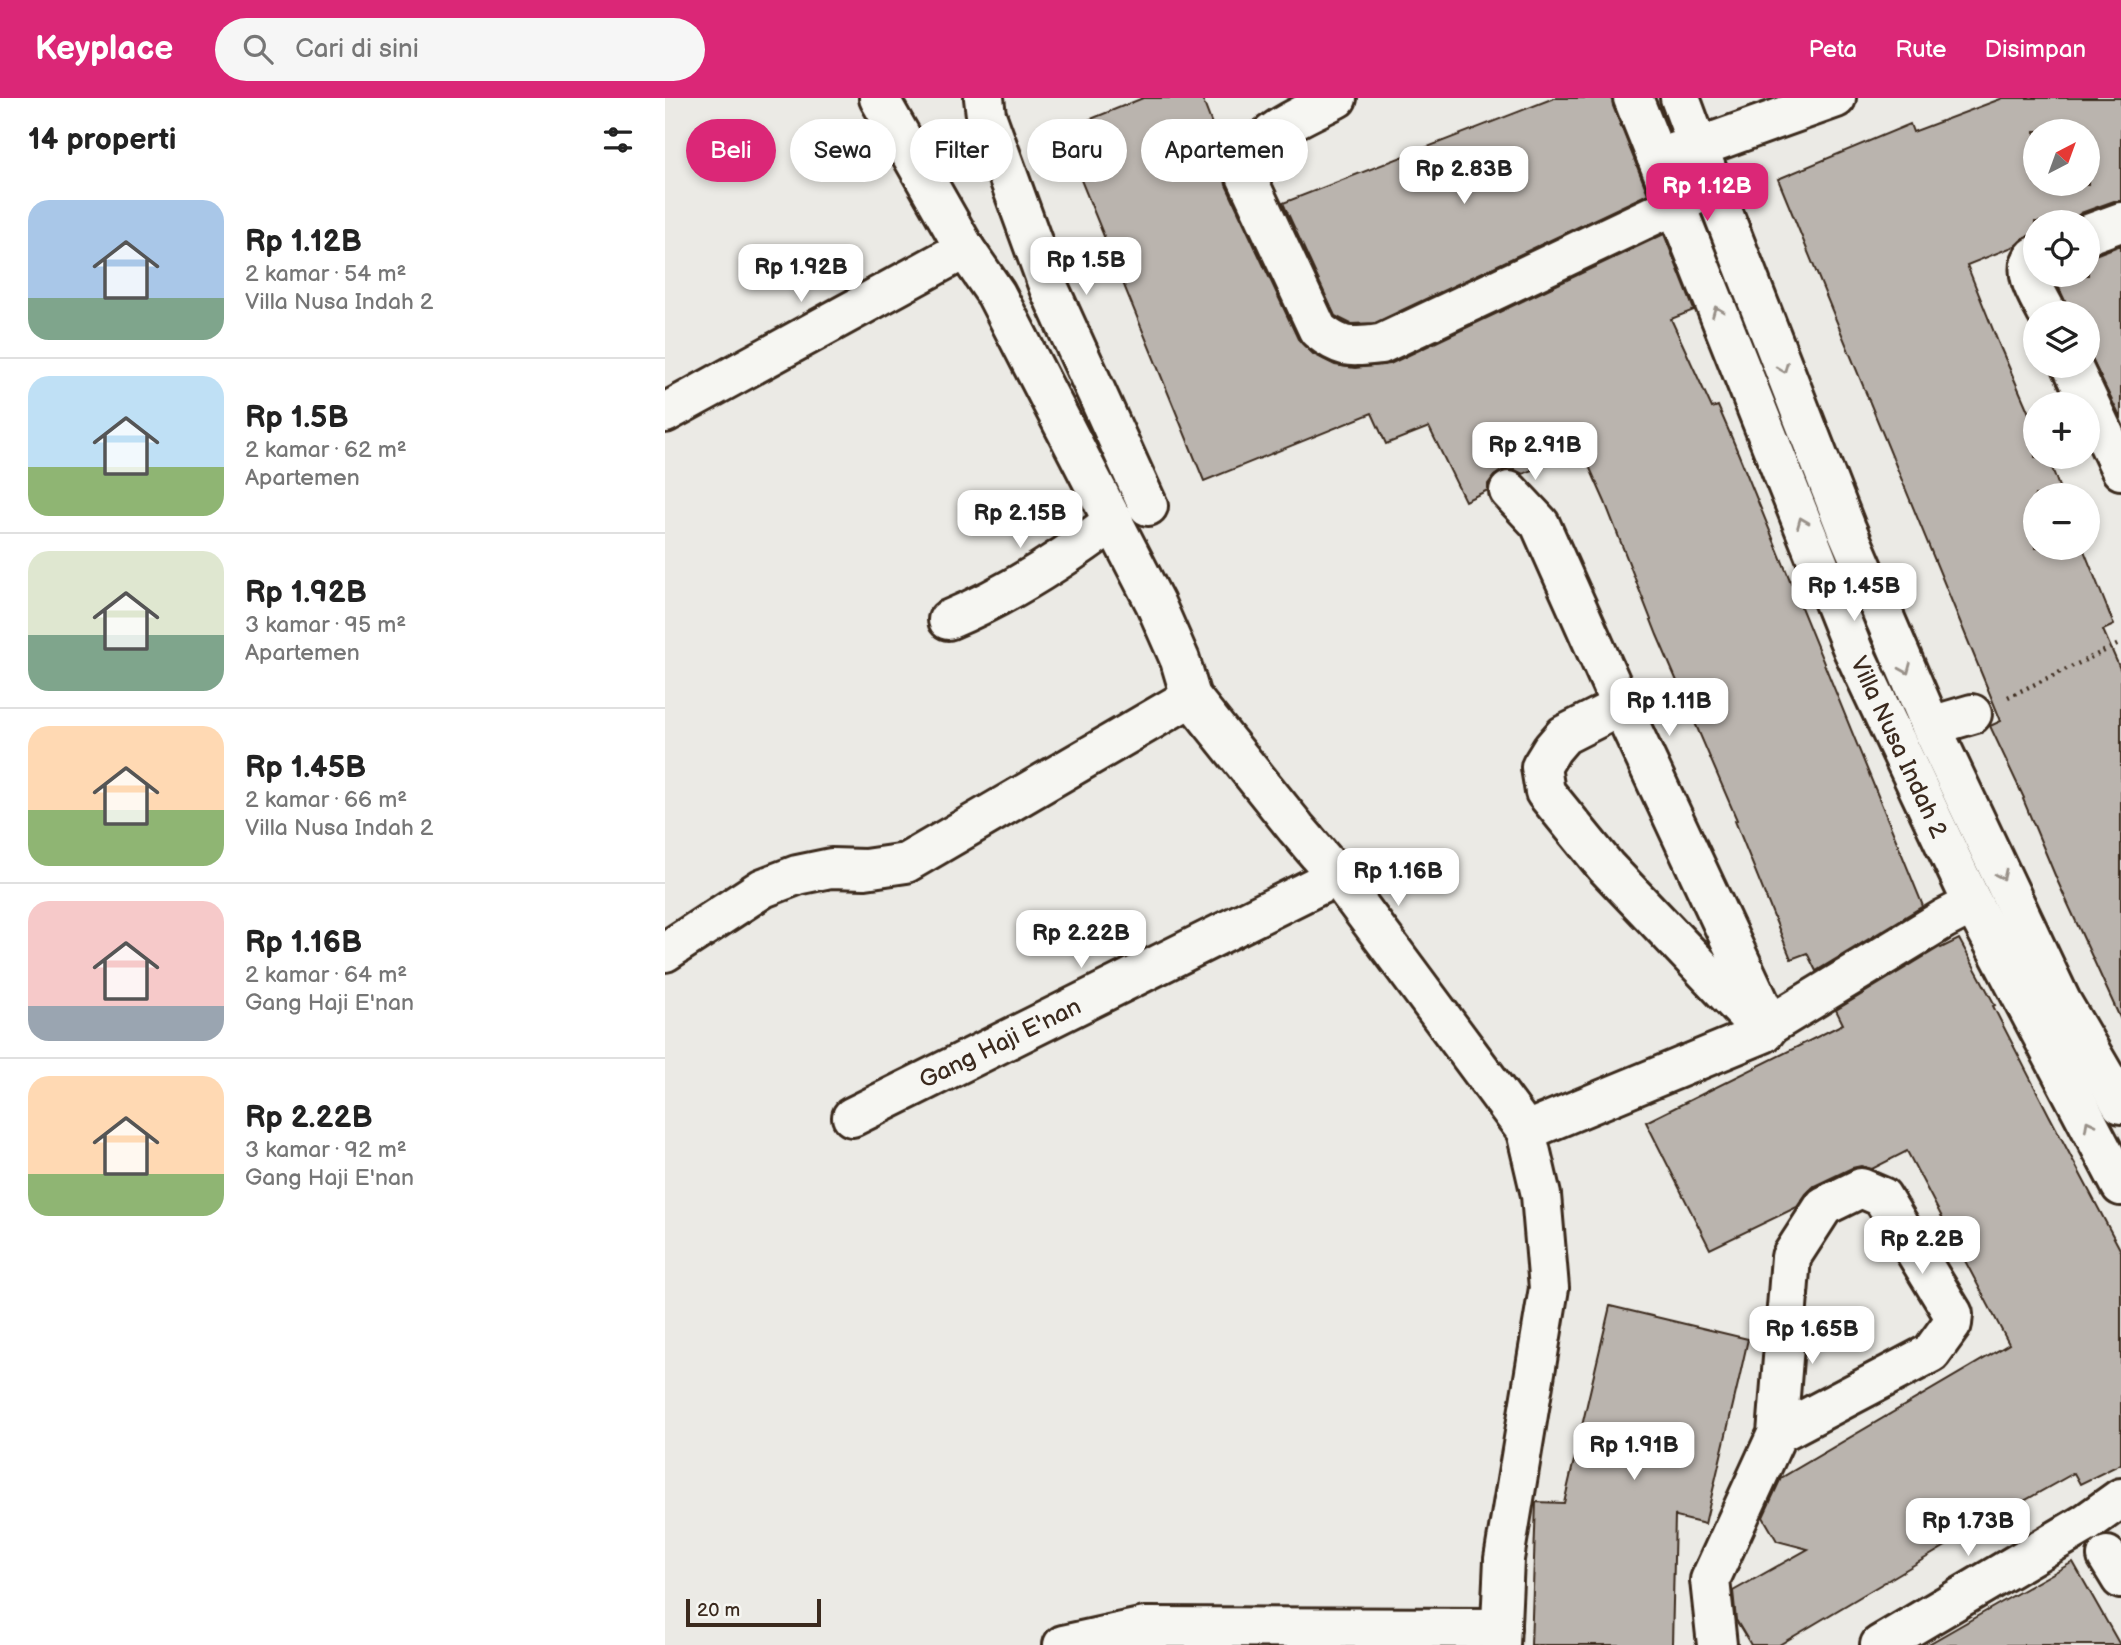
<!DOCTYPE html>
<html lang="id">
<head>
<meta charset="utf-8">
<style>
  :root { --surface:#fff; --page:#f6f6f6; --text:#222; --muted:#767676; --line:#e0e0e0; --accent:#db2777 }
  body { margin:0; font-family:"Balsamiq Sans",sans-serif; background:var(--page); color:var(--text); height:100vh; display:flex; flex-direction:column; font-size:26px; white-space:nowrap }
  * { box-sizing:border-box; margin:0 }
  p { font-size:23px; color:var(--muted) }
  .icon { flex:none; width:38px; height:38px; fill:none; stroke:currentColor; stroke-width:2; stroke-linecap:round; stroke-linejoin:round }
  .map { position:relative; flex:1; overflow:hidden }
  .sheet { display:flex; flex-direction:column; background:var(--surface); width:665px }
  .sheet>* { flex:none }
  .guide { position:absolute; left:21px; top:21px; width:665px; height:63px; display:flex; gap:14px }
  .needle { width:46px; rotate:41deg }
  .controls { position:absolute; left:1358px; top:21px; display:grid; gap:14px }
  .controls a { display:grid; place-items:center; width:77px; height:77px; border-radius:50%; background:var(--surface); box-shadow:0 4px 10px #0003; font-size:35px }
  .scale { position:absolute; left:21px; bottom:18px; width:135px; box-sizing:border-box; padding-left:7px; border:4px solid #3b2a1e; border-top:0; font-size:19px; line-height:24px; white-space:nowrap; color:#3b2a1e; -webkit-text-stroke:5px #f6f6f2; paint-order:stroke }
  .price { position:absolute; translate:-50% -60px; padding:0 16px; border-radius:14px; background:#fff; color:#222; font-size:23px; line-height:46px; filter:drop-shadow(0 2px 4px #0008) }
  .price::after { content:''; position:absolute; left:50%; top:42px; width:21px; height:16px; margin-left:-10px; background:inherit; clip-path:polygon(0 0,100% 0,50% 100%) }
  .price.current { background:var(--accent); color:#fff }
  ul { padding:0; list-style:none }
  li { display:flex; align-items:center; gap:21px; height:175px; padding:0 28px }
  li+li { border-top:2px solid var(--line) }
  li span { display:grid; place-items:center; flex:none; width:196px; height:140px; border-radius:21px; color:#555 }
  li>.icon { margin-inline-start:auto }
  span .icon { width:84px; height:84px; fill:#fffc; stroke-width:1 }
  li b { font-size:30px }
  h2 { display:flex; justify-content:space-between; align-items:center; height:84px; padding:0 28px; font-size:30px }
  .tag { padding:0 24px; border-radius:32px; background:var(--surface); box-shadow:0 4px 10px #0003; font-size:24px; line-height:63px }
  .tag.current { background:var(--accent); color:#fff }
  header { display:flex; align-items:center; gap:42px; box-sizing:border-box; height:98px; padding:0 35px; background:var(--accent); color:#fff }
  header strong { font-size:33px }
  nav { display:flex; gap:38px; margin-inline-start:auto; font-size:24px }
  .search { width:490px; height:63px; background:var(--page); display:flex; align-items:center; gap:18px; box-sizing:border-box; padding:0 24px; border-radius:38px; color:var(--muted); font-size:26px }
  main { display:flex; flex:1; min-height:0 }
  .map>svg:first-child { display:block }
  .building { fill:#bab4ae; stroke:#3b2a1e; stroke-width:2; fill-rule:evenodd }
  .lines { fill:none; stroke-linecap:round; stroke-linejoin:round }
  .minor-casing { stroke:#3b2a1e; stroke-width:44 }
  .secondary-casing { stroke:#3b2a1e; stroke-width:44 }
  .path { stroke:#3b2a1e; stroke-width:4.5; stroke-dasharray:2 5; stroke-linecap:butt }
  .minor { stroke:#f6f6f2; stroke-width:38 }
  .secondary { stroke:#f6f6f2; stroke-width:38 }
  .oneway { stroke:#989088 }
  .labels { text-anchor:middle; stroke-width:5; stroke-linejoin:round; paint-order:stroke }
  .street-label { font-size:24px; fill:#3b2a1e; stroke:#f6f6f2 }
</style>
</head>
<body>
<header>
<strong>Keyplace</strong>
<div class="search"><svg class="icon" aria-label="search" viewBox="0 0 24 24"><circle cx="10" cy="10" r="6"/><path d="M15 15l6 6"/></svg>Cari di sini</div>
<nav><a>Peta</a><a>Rute</a><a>Disimpan</a></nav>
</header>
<main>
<section class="sheet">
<h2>14 properti<svg class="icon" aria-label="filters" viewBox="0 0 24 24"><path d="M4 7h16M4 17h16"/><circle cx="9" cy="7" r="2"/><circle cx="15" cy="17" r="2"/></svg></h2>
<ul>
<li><span style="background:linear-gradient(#a9c7e8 70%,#7fa58c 0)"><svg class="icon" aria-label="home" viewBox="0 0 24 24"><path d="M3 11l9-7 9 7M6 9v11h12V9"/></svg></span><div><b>Rp 1.12B</b><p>2 kamar · 54 m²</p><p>Villa Nusa Indah 2</p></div></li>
<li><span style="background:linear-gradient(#bfe0f5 65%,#8fb573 0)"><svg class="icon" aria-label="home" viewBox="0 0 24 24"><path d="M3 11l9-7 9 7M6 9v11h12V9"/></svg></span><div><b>Rp 1.5B</b><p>2 kamar · 62 m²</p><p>Apartemen</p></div></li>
<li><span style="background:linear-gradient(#dfe7d0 60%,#7fa58c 0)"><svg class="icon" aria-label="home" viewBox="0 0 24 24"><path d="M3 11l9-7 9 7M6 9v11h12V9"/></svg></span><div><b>Rp 1.92B</b><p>3 kamar · 95 m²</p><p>Apartemen</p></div></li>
<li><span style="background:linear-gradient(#ffd9b3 60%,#8fb573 0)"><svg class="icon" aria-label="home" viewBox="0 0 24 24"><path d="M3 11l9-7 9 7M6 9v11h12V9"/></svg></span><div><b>Rp 1.45B</b><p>2 kamar · 66 m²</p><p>Villa Nusa Indah 2</p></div></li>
<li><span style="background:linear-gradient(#f6c9c9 75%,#9aa5b1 0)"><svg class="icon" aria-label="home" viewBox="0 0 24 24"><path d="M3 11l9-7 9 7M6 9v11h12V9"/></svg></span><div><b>Rp 1.16B</b><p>2 kamar · 64 m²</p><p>Gang Haji E'nan</p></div></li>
<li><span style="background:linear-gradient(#ffd9b3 70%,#8fb573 0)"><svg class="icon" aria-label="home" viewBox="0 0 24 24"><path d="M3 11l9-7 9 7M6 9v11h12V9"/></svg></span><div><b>Rp 2.22B</b><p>3 kamar · 92 m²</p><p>Gang Haji E'nan</p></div></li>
</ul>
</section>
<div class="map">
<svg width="1456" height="1547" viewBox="0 0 1456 1547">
  <rect width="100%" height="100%" fill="#ebeae5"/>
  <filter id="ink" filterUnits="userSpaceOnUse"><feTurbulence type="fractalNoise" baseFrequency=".0143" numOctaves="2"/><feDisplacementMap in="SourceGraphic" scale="14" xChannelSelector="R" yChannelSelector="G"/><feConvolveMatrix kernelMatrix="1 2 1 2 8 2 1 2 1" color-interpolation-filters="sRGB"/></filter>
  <g filter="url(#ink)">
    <!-- building -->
    <g class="building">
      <polygon points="478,0 537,0 561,63 559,75 561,87 633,241 648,256 670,267 690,270 725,266 999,136 1029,212 1006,221 1047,310 1053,308 1069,345 1258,808 1151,873 1142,855 1126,861 1070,723 1072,722 992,537 940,404 916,350 858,376 850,372 838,372 829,378 823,386 823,392 800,403 764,329 721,346 707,315 539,383 396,33"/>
      <polygon points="889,0 947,0 948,8 983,96 710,225 686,226 670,218 618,105"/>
      <path d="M1338,0h118v103h-7l-33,12 -11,9h-35v12l-10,3 -10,9 -48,19 31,77 37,85v30h13l14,38h-27v53h48l31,77 -11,5 18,41v349l-64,-140 -34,-81 1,-1 -34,-72 11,-5 -223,-542 132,-55 3,8zM1370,33h53v53h-53z"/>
      <polygon points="1456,147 1456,321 1423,254 1423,215 1404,215 1401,205 1388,177 1423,177 1423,157 1430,157"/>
      <polygon points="1294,841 1330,907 1328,908 1384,1017 1456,1153 1456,1366 1415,1386 1409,1375 1316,1427 1114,1547 1086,1547 1071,1522 1068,1493 1143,1451 1112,1443 1098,1419 1116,1380 1344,1246 1242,1053 1207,1071 1196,1068 1187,1070 1149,1088 1141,1096 1132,1109 1045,1151 981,1024 1178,926 1171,912 1275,849 1276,850"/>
      <polygon points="945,1208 1083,1241 1074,1281 1040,1426 1011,1419 1010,1417 1007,1547 866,1547 871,1404 899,1405"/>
      <polygon points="1408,1464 1455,1547 1262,1547 1344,1500"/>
    </g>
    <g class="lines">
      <!-- minor casing -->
      <g class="minor-casing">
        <g id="minor">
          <polyline points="214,0 300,151 331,196 490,505 515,562 526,599 631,730 672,778 861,1033 876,1097 884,1190 839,1461 835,1547"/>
          <polyline points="319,0 321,17 384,190 483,408"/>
          <path d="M672,0c-26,14 -77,33 -88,62 -2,5 -2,11 -3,16l72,154c25,20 32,17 63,14l332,-157"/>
          <polyline points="991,58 1034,49 1171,0"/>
          <polyline points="1423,136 1456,124"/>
          <path d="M1370,158c-15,15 5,42 12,57"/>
          <polyline points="1407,268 1456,372"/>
          <polyline points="0,315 300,151"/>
          <polyline points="844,393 875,426 956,608 1105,927"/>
          <path d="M283,522c60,-25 114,-60 166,-99"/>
          <polyline points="956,608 899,637 887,651 876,669 880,694 941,769 1095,931"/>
          <polyline points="1266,628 1307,616"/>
          <polyline points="0,854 98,790 132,777 166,770 200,771 241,765 526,599"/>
          <polyline points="187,1019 672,778"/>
          <polyline points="861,1033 1099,935 1105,927 1279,821 1308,806"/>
          <polyline points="1442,1458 1456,1481"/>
          <polyline points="398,1547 480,1529 836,1530"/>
          <polyline points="1052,1547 1045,1482 1112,1336 1126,1159 1159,1108 1196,1090 1217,1099 1288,1216 1287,1226 1266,1255 1112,1336"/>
          <polyline points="1215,1547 1421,1425 1456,1400"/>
        </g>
      </g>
      <!-- secondary casing -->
      <g class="secondary-casing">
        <g id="secondary">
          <polyline points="968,0 1188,552 1308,806 1456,1088"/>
          <polyline points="1015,0 1048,89 1181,430 1266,628 1396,903 1456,1006"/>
        </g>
      </g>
      <!-- path -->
      <polyline class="path" points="1343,599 1456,545"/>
      <!-- minor -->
      <use href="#minor" class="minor"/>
      <!-- secondary -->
      <use href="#secondary" class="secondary"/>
    </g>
    <!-- one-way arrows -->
    <defs><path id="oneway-chevron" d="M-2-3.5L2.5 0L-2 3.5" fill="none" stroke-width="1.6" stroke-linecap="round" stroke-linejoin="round" transform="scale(1.75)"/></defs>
    <g class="oneway">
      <use href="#oneway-chevron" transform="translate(1052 213) rotate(-112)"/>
      <use href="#oneway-chevron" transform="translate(1118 270) rotate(69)"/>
      <use href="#oneway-chevron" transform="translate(1137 424) rotate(-112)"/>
      <use href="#oneway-chevron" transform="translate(1241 571) rotate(67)"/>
      <use href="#oneway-chevron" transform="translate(1337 777) rotate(65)"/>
      <use href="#oneway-chevron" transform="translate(1424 1027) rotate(-118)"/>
    </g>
  </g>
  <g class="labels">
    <!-- street labels -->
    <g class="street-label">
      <text transform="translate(1234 649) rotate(65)" y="8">Villa Nusa Indah 2</text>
      <text transform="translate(335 945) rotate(-26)" y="8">Gang Haji E'nan</text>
    </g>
  </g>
</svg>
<div class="controls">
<a><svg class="needle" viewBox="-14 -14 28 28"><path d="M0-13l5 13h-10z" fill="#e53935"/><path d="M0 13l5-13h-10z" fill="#767676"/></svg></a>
<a><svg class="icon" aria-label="locate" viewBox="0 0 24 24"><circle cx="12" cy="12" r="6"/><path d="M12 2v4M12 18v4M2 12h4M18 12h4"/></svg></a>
<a><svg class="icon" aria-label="layers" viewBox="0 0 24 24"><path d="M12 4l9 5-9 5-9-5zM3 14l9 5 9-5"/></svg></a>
<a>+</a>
<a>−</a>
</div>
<div class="scale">20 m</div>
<b class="price" style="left:799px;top:108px">Rp 2.83B</b>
<b class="price current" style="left:1042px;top:125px">Rp 1.12B</b>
<b class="price" style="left:421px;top:199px">Rp 1.5B</b>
<b class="price" style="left:136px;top:206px">Rp 1.92B</b>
<b class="price" style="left:870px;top:384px">Rp 2.91B</b>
<b class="price" style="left:355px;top:452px">Rp 2.15B</b>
<b class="price" style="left:1189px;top:525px">Rp 1.45B</b>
<b class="price" style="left:1004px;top:640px">Rp 1.11B</b>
<b class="price" style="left:733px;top:810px">Rp 1.16B</b>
<b class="price" style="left:416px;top:872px">Rp 2.22B</b>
<b class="price" style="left:1257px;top:1178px">Rp 2.2B</b>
<b class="price" style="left:1147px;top:1268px">Rp 1.65B</b>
<b class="price" style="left:969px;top:1384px">Rp 1.91B</b>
<b class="price" style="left:1303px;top:1460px">Rp 1.73B</b>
<div class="guide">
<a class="tag current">Beli</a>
<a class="tag">Sewa</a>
<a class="tag">Filter</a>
<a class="tag">Baru</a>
<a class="tag">Apartemen</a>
</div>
</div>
</main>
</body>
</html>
